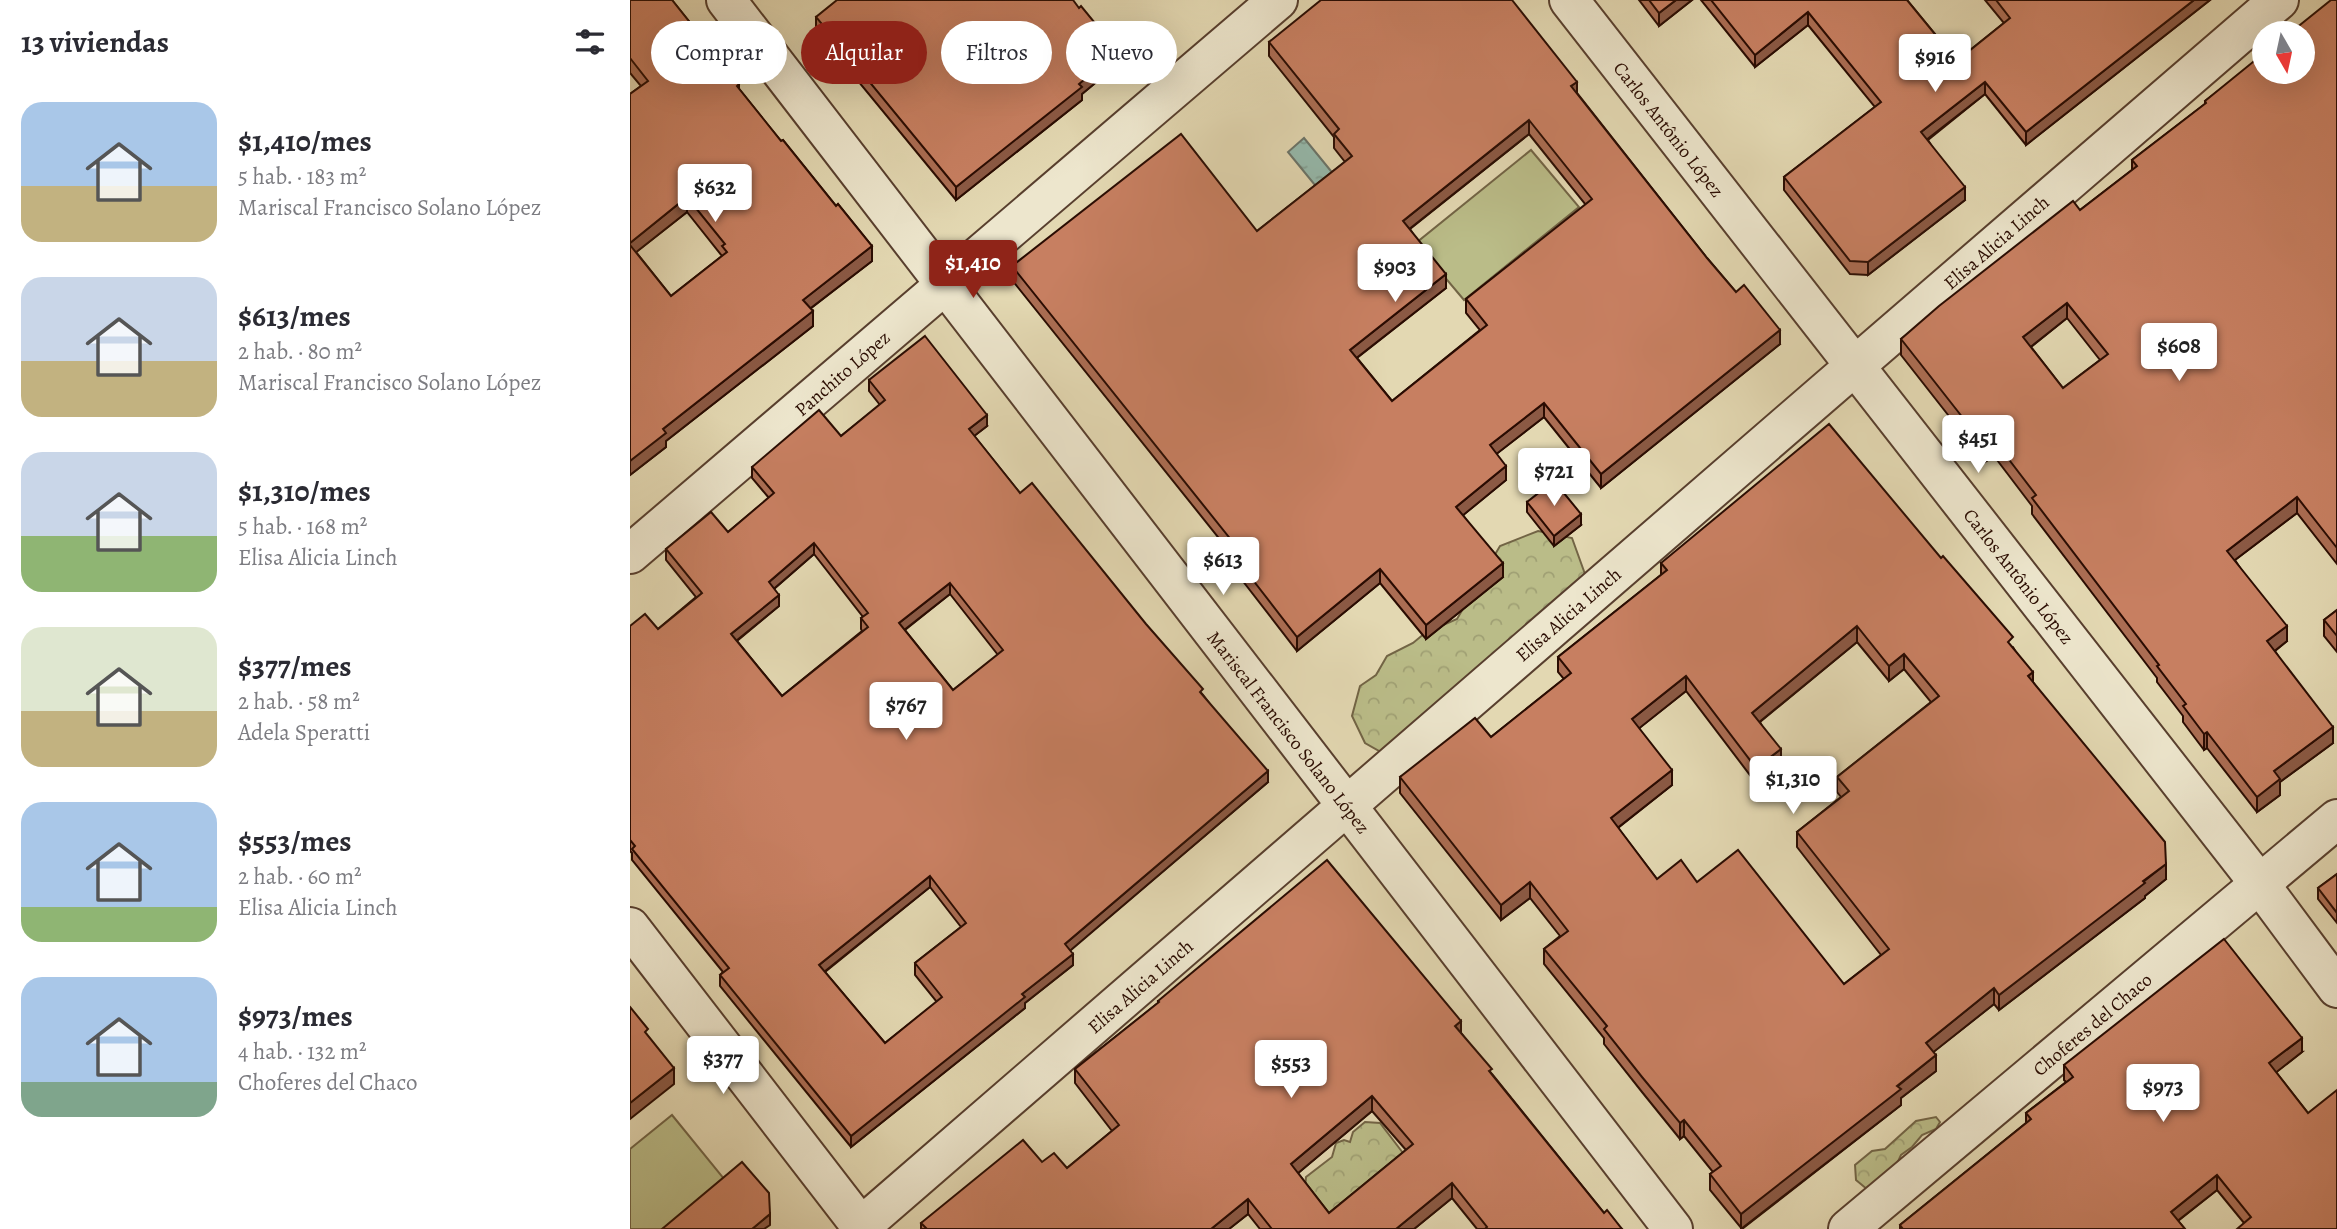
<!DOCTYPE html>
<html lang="es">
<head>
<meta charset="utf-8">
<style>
  :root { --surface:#fff; --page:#f2f2f3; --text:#2b2b33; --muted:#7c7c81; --accent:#8f2418 }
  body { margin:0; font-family:Alegreya,serif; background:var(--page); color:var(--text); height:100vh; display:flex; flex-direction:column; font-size:26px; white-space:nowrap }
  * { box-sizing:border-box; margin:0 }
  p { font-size:23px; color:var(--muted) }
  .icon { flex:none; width:38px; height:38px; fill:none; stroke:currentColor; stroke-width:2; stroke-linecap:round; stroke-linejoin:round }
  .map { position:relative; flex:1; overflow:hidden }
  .details { display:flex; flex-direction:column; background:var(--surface); width:630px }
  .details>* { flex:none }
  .top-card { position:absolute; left:21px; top:21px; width:665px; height:63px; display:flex; gap:14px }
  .needle { width:46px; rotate:171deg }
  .fabs { position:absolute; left:1622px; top:21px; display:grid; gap:14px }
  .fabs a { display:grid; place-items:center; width:63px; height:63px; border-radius:50%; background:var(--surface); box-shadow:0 7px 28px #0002; font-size:35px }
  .price { position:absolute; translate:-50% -60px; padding:0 16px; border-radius:7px; background:#fff; color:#222; font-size:23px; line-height:46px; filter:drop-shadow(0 2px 4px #0008) }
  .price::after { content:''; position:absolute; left:50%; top:42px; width:21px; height:16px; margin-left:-10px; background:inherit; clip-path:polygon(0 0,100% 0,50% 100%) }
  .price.on { background:var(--accent); color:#fff }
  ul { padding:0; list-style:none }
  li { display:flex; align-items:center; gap:21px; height:175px; padding:0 21px }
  li span { display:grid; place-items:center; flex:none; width:196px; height:140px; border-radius:21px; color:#555 }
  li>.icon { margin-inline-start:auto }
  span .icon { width:84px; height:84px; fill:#fffc; stroke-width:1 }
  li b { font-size:30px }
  h2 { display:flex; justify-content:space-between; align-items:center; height:84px; padding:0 21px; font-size:30px }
  .pill { padding:0 24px; border-radius:32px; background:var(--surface); box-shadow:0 7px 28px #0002; font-size:24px; line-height:63px }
  .pill.on { background:var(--accent); color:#fff }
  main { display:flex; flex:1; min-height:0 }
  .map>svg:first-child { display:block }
  .grass { fill:#babc88; stroke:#726445; stroke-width:2 }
  .forest { fill:url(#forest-crowns); stroke:#726445; stroke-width:2 }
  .water { fill:url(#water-ripples); stroke:#6a7469; stroke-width:2 }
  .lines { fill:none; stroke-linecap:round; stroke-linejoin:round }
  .minor-casing { stroke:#583f2e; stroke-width:42 }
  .minor { stroke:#ede6cd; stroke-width:38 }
  .wall { fill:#ab6d53; stroke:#2a0c02; stroke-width:2; fill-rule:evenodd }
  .shaded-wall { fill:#8b5944; stroke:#2a0c02; stroke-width:2 }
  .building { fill:#c77f61; stroke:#2a0c02; stroke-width:2; fill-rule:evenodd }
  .labels { text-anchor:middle; stroke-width:5; stroke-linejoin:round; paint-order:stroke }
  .street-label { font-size:19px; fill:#2a0c02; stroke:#ede6cd }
</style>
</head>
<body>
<main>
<section class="details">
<h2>13 viviendas<svg class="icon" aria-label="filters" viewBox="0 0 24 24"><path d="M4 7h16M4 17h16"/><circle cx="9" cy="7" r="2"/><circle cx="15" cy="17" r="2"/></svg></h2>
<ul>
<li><span style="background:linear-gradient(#a9c7e8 60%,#c2b280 0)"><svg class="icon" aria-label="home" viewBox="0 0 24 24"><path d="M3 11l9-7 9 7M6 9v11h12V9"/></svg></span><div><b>$1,410/mes</b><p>5 hab. · 183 m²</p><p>Mariscal Francisco Solano López</p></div></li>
<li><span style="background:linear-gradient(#c9d6e8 60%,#c2b280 0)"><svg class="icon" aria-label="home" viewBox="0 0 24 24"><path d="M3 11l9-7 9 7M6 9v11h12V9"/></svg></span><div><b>$613/mes</b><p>2 hab. · 80 m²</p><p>Mariscal Francisco Solano López</p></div></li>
<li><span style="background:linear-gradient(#c9d6e8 60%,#8fb573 0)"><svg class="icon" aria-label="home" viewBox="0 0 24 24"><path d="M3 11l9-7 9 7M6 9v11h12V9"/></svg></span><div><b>$1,310/mes</b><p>5 hab. · 168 m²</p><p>Elisa Alicia Linch</p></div></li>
<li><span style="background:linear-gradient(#dfe7d0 60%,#c2b280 0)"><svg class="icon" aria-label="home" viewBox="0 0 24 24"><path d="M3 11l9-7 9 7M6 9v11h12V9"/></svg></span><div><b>$377/mes</b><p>2 hab. · 58 m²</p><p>Adela Speratti</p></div></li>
<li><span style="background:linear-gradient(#a9c7e8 75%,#8fb573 0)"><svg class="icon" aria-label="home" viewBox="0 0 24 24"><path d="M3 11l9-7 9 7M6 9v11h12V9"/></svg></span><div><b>$553/mes</b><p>2 hab. · 60 m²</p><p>Elisa Alicia Linch</p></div></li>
<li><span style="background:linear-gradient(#a9c7e8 75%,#7fa58c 0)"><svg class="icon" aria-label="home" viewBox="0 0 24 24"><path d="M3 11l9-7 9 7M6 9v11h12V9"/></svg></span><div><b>$973/mes</b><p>4 hab. · 132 m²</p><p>Choferes del Chaco</p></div></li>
</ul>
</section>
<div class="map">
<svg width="1707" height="1229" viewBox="0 0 1707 1229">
  <defs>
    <pattern id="forest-crowns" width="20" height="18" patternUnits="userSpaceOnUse" patternTransform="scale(1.75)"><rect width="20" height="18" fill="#babc88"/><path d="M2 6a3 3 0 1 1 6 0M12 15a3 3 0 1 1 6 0" fill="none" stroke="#a0a074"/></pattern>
    <pattern id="water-ripples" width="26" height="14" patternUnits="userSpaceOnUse" patternTransform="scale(1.75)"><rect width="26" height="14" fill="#95baad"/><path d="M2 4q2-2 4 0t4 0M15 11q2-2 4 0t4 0" fill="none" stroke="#819f93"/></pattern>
  </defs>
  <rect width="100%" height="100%" fill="#e3d8b2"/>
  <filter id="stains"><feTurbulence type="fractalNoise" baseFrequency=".00286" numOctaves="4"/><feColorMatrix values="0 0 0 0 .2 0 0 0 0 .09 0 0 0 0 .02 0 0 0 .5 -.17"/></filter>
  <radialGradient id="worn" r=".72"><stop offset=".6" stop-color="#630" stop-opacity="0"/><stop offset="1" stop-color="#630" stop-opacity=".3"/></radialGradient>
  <!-- grass -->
  <g class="grass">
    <polygon points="901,150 949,207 834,300 786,243"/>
    <polygon points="42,1115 95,1180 34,1229 0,1229 0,1149"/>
  </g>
  <!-- forest -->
  <g class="forest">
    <polygon points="908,531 942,538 955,574 925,614 758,756 735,743 722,716 730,686 746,675 757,656 783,643 795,633 827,619 870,546"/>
    <polygon points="1306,1117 1310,1122 1306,1129 1292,1135 1282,1147 1271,1155 1265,1168 1238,1190 1226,1180 1225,1165 1242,1151 1255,1149 1286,1121"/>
    <polygon points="735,1122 750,1123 773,1153 693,1219 675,1189 676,1177 702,1157 706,1143 714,1140 720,1142 723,1132"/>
  </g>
  <!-- water -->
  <polygon class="water" points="674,138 705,176 689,190 658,152"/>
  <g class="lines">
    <!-- minor casing -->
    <g class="minor-casing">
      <g id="minor">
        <polyline points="96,0 1043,1229"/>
        <polyline points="939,0 1629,883 1707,988"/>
        <polyline points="0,554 648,0"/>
        <polyline points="0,927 233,1229"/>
        <path d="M228,1229c475,-409 946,-821 1421,-1229"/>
        <polyline points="1218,1229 1707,819"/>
      </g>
    </g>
    <!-- minor -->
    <use href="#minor" class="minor"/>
  </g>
  <!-- wall -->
  <g class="wall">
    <path d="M0,0h42l67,84v5l42,52 2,-1 53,66 2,-2 34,42v15l-62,48 3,2v15l-147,115v6l-36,28v-381l11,-8 -11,-13zM57,212l35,44 -51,40 -35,-44z"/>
    <polygon points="1009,0 1062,0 1029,26"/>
    <polygon points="1071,0 1277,0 1318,50 1329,59 1374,23 1355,0 1580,0 1396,145 1355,94 1298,140 1335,200 1238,275 1220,274 1154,190 1154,177 1245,107 1178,25 1125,67"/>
    <path d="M1707,0v564l-40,-51 -62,47 52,81 -12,10 58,92 -53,39v13l-23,17 -50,-64 -3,2 -21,-28v-6l-26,-34v-4l-125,-164v-8l-38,-50 -9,6 -84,-107v-16l179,-129 52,-40v-10l73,-56v-3zM1437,318l33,42 -37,28 -32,-41z"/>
    <polygon points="186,17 488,64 452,94 452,100 326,200 186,30"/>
    <path d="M639,42l308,51 130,165 73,86 -179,144 -57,-71 -48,37 10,26 -43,35 40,62 -77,62 -46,-56 -83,68 -55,-71v-13l-230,-287v-14l245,-35 88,-69 -11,-14v-11l-65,-81zM899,134l57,71 -120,94v14l14,17 -88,71 -35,-43 89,-70 -36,-59z"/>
    <path d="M239,380l118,46 -13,10 46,57 183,202 65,87 -198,168 3,15 -48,38v5l-174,139 -131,-161v-11l3,-3 -91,-112v-7l-2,-2v-225l28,3 38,-32 -30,-37v-11l62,-17 41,-34 -17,-20v-11l89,-31 39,-31 -11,-14zM184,554l49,63 -2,1v11l1,2 -80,65 -45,-55 42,-35 -5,-17zM320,594l48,61 -45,35 -48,-60zM300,887l31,40 -46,36v12l22,27 -52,41 -60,-71z"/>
    <polygon points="897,502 951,525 924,546 897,512"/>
    <path d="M1031,563l352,84 20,35 133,197 -21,17v2l-146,112 -5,-6 -61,48 3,19 -35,27v7l-159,124 -32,-39v-16l3,-2 -29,-36 -4,3 -38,-47 -38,-48v-6l-60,-74v-15l16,-13 -30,-38 -29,22 -101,-127v-16l91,-40 73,-58 -6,-7v-15l103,-82zM1227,642l32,39 15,-12 27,33 -94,75v15l4,5 -44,35v15l84,108 -37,29 -147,-102 -40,-3 -39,-51 54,-43 -33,-57 47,-37 70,92 25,-18 -21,-43z"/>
    <polygon points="1707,610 1707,652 1694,636 1694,620"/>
    <polygon points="1707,874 1707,923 1688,899 1688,888"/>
    <path d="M528,1001l303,32 31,41 112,139 18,16h-145l-25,-31 -38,31h-154l-12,-15 -19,15h-308v-6l121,-61 25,6 45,-37 -37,-48v-14l83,-66zM742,1111l34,39 -77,63 -31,-40z"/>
    <polygon points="1672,1052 1646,1072 1678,1113 1707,1229 1614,1223 1587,1190 1548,1221 1555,1229 1270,1229 1270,1225 1396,1123 1396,1113 1436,1082 1434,1080 1434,1065"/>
  </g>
  <!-- shaded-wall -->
  <g class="shaded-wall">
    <polygon points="1046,0 1062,0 1029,26 1029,13"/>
    <polygon points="1564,0 1580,0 1396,145 1396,132"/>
    <polygon points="1178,12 1178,25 1125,67 1125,55"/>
    <polygon points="488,51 488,64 452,94 452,100 326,200 326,187"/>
    <polygon points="947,82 947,96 941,86"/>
    <polygon points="1355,82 1355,94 1291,144 1291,132"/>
    <polygon points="899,120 899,134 773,234 773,221"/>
    <polygon points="1335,187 1335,200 1238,275 1238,262"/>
    <polygon points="57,197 57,212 0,257 0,243"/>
    <polygon points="242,246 242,261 173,314 173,300"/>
    <polygon points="816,274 816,288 720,363 720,350"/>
    <polygon points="1437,303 1437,318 1393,353 1393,337"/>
    <polygon points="183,311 183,326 36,441 36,447 0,475 0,461 33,429"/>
    <polygon points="1150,330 1150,344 971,488 971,474"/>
    <polygon points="914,403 914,417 860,459 860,445"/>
    <polygon points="357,415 357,426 339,440 339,429"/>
    <polygon points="1364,440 1364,456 1355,462 1355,446"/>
    <polygon points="876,466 876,480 826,521 826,507"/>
    <polygon points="1667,497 1667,513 1597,566 1597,551"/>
    <polygon points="951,514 951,525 924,546 924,536"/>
    <polygon points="184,543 184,554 139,593 139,582"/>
    <polygon points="873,563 873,577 796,639 796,625"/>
    <polygon points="750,569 750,583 667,651 667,637"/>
    <polygon points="320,583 320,594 269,634 269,623"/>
    <polygon points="149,595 149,606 101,645 101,634"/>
    <polygon points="1227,626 1227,642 1122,728 1122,713"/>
    <polygon points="1657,626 1657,641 1637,657 1637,641"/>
    <polygon points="1274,654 1274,669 1259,681 1259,666"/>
    <polygon points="1403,672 1403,688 1398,676"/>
    <polygon points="1056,676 1056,691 1002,734 1002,719"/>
    <polygon points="1703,727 1703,743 1650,782 1650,795 1627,812 1627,797 1644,771"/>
    <polygon points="1577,732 1577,748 1574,750 1574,734"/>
    <polygon points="1151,749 1151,765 1126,783 1126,768"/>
    <polygon points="1042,770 1042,785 981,833 981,818"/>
    <polygon points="638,771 638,782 435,955 435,944"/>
    <polygon points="1536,864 1536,879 1515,896 1515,898 1369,1010 1369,995"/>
    <polygon points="300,876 300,887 189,976 189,965"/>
    <polygon points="900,882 900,898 871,920 871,905"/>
    <polygon points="443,954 443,965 395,1003 395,1008 221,1147 221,1136 392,994"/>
    <polygon points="1364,988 1364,1004 1296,1058 1296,1043"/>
    <polygon points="831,1021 831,1036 825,1026"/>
    <polygon points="1672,1038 1672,1052 1639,1078 1639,1063"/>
    <polygon points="1306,1055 1306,1071 1271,1098 1271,1105 1111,1229 1111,1214"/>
    <polygon points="44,1068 44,1084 0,1119 0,1103"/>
    <polygon points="742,1096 742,1111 661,1179 661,1164"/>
    <polygon points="1054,1120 1054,1136 1050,1139 1050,1123"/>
    <polygon points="1587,1175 1587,1190 1541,1226 1541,1212"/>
    <polygon points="822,1183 822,1198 784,1229 766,1229"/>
    <polygon points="618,1199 618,1214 599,1229 581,1229"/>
    <polygon points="140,1214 140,1225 134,1229 122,1229"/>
  </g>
  <!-- building -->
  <g class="building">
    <polygon points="0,0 42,0 109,84 107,86 151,141 153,140 206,206 208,204 242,246 173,300 183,311 33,429 36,433 0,461 0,245 41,296 97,252 92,246 95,244 57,197 0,243 0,94 18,81 0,58"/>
    <polygon points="207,0 443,0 449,8 451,6 488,51 449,84 452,87 326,187 186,17"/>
    <path d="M691,0h191l65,82 -6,4 136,172 29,34 8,-7 36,45 -179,144 -57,-71 -54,42 16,21 -50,41 47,56 -77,62 -46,-56 -83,68 -55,-71 6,-5 -236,-295 169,-132 76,97 95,-75 -18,-22 5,-5 -70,-87zM899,120l63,79 -126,100 21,26 -95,76 -42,-51 96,-76 -43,-53z"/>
    <polygon points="1019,0 1046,0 1029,13"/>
    <polygon points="1081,0 1277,0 1318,50 1321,49 1329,59 1380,18 1366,0 1564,0 1396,132 1355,82 1291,132 1335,187 1238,262 1220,261 1154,177 1251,102 1178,12 1125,55"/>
    <path d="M1701,0h6v548l-40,-51 -70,54 60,75 -20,15 66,86 -59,44 6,8 -23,18 -50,-65 -3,2 -21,-28 3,-2 -29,-38 2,-1 -127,-167 4,-3 -42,-55 -9,6 -84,-107 38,-33 134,-105 7,9 57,-44 -5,-6 74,-57 -1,-2 59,-48v19h39v-39h-13zM1437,303l41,51 -45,34 -40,-51z"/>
    <path d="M295,336l62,79 -18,14 51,64 12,-10 114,141 57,65 -3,3 68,79 -203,173 8,10 -51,40 3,3 -174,139 -131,-161 9,-7 -97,-119 3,-3 -5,-6v-214l15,-12 13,15 44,-36 -36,-44 45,-37 17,20 46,-39 -22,-26 67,-57 22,26 44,-36 -16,-20zM184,543l54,70 -7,5 7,9 -86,69 -51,-62 48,-39 -10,-13zM320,583l53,67 -50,40 -54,-67zM300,876l36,47 -51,40 27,34 -57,46 -66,-78z"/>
    <path d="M1199,424l112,134 2,-2 70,81 -5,5 25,30 -5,4 137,166 1,22 -23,17 2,2 -146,112 -5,-7 -68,55 10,12 -39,31 4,3 -160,125 -31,-40 11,-8 -37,-46 -4,3 -38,-46 -38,-48 3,-3 -63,-77 24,-18 -38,-49 -29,23 -101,-128 75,-59 16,19 80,-64 -13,-16 109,-87 -6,-7zM1227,626l32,40 15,-12 35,42 -102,81 12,14 -52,41 92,117 -45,35 -106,-134 -41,32 -16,-22 -24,19 -46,-61 61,-48 -40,-51 54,-43 70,92 25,-19 -29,-36z"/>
    <polygon points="924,481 951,514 924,536 897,502"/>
    <polygon points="1707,610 1707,636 1694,620"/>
    <path d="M697,860l134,161 -6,5 37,43 -3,2 115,142 3,-3 15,19h-137l2,-2 -35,-44 -56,46h-124l-24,-30 -37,30h-284l-6,-6 102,-83 19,22 12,-9 13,15 52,-43 -44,-56 84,-67 -1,-1zM742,1096l41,48 -84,69 -38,-49z"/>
    <polygon points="1707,874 1707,913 1688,888"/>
    <polygon points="1594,939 1672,1038 1639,1063 1678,1113 1707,1090 1707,1229 1607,1229 1621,1217 1587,1175 1541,1212 1555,1229 1273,1229 1270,1225 1401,1119 1396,1113 1443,1077 1434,1065"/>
    <polygon points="0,1007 18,1029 15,1032 44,1068 0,1103"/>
    <polygon points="112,1162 139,1193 140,1214 122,1229 32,1229"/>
  </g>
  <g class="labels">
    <!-- street labels -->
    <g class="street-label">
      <text transform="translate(1039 129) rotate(52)" y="7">Carlos Antônio López</text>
      <text transform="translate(1366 242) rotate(-41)" y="7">Elisa Alicia Linch</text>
      <text transform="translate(212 373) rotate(-41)" y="7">Panchito López</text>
      <text transform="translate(1389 576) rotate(52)" y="7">Carlos Antônio López</text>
      <text transform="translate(938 614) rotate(-41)" y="7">Elisa Alicia Linch</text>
      <text transform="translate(659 732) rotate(52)" y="7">Mariscal Francisco Solano López</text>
      <text transform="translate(510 986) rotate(-41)" y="7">Elisa Alicia Linch</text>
      <text transform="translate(1462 1024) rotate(-40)" y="7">Choferes del Chaco</text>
    </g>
  </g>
  <rect width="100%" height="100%" filter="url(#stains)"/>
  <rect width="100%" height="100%" fill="url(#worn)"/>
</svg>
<div class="fabs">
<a><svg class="needle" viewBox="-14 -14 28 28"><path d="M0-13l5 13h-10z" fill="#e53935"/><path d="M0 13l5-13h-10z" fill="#7c7c81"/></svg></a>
</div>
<b class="price" style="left:1305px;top:94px">$916</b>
<b class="price" style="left:85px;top:224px">$632</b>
<b class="price on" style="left:343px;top:300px">$1,410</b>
<b class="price" style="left:765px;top:304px">$903</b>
<b class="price" style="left:1549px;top:383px">$608</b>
<b class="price" style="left:1348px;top:475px">$451</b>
<b class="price" style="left:924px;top:508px">$721</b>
<b class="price" style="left:593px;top:597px">$613</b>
<b class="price" style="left:276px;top:742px">$767</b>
<b class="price" style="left:1163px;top:816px">$1,310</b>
<b class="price" style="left:93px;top:1096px">$377</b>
<b class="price" style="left:661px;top:1100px">$553</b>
<b class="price" style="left:1533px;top:1124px">$973</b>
<div class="top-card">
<a class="pill">Comprar</a>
<a class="pill on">Alquilar</a>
<a class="pill">Filtros</a>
<a class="pill">Nuevo</a>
</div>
</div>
</main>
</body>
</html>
